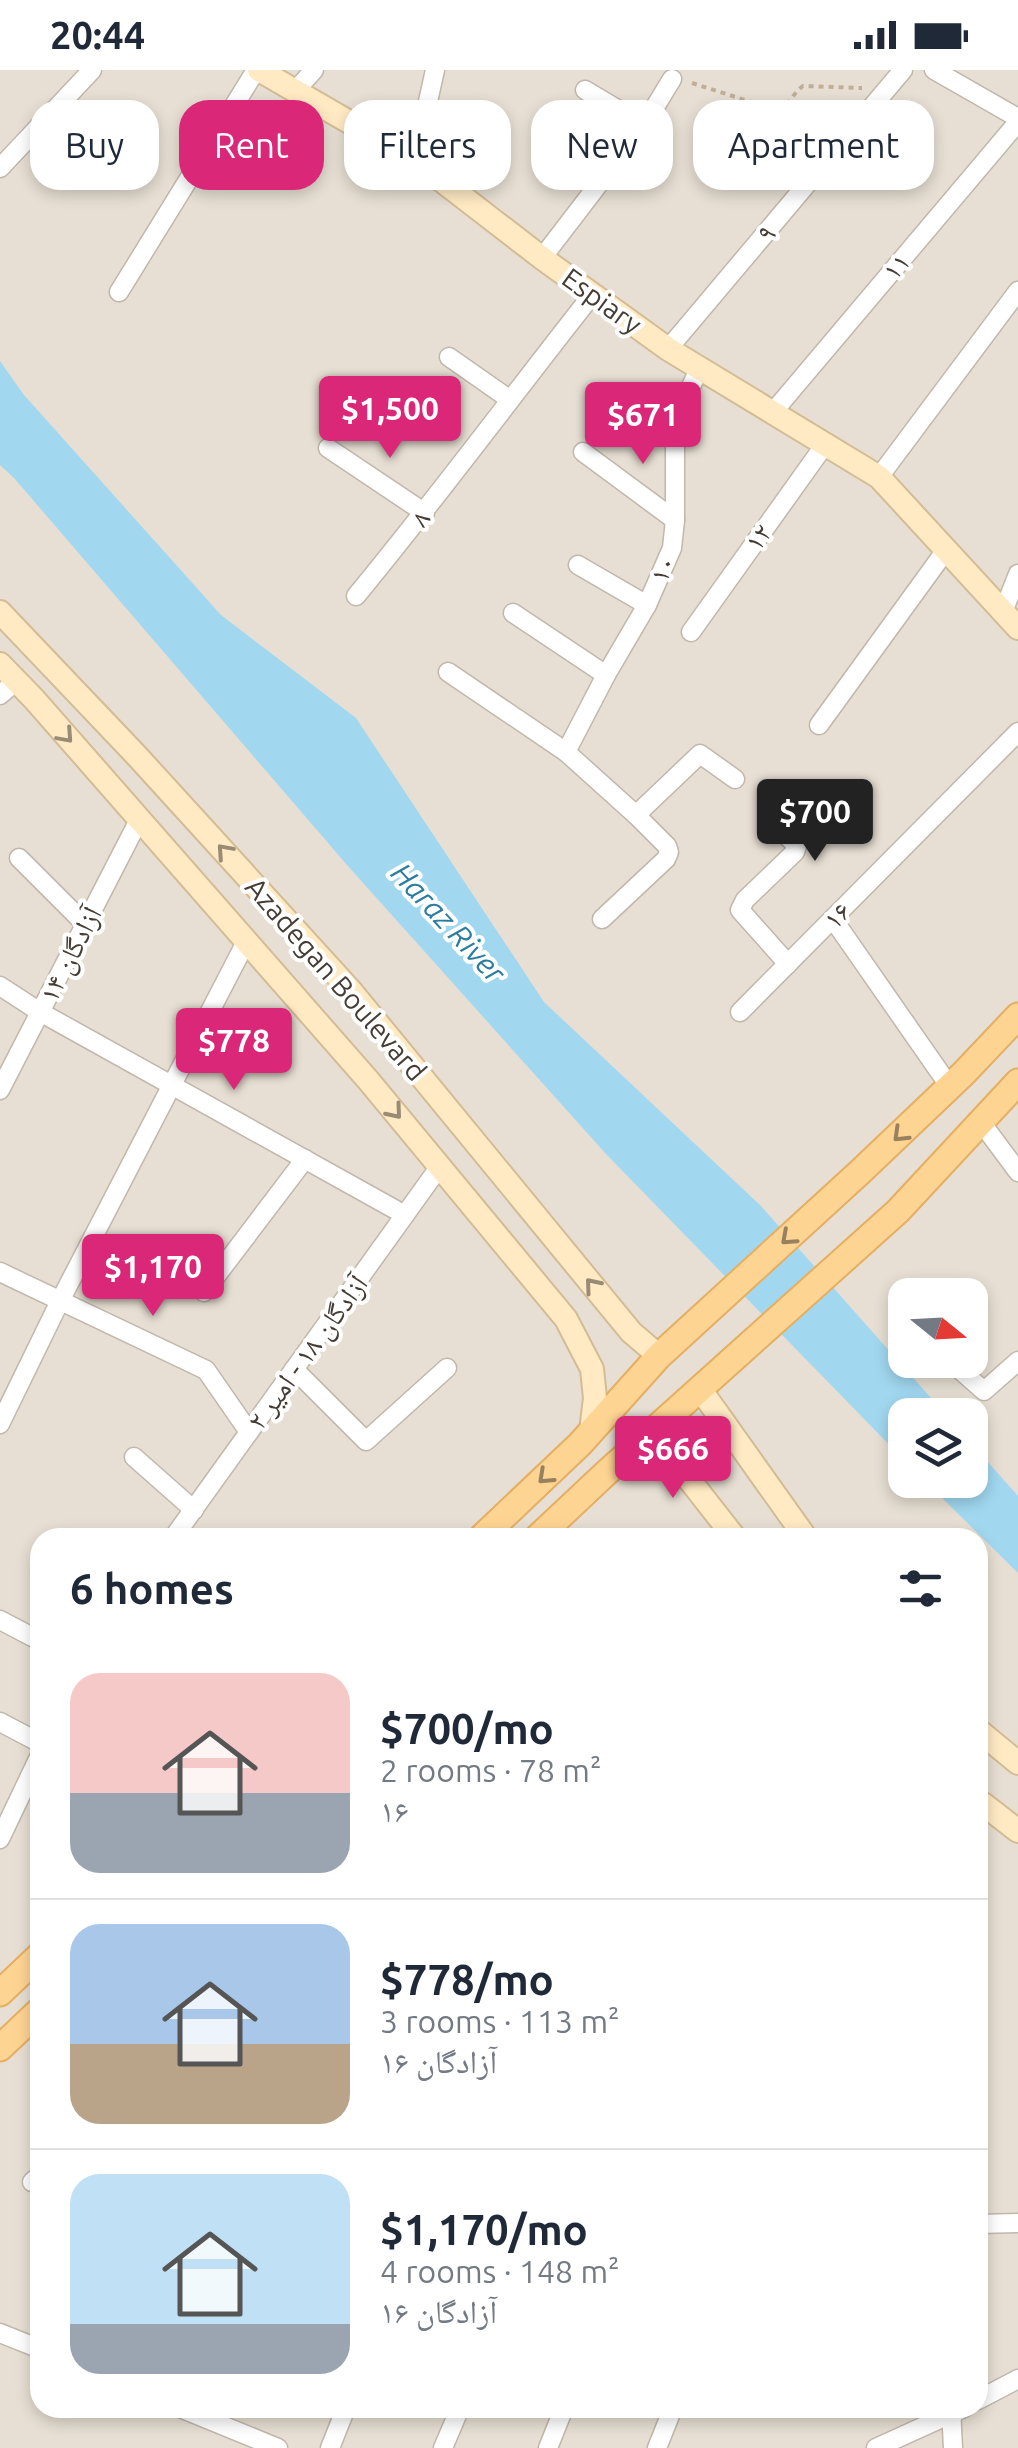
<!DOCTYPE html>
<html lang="en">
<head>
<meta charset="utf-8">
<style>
  :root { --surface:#fff; --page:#f6f6f7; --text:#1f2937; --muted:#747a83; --line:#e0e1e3; --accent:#db2777 }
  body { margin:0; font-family:Ubuntu,"Noto Naskh Arabic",sans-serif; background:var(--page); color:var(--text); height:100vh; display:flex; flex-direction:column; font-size:38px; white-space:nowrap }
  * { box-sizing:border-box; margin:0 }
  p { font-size:32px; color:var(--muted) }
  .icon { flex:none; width:55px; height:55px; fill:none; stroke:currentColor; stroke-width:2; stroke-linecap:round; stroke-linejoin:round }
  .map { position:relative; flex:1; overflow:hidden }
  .details { position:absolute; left:30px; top:1458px; width:958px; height:890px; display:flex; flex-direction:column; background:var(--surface); border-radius:30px; box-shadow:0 5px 15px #0003 }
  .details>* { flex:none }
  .top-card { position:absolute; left:30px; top:30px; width:960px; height:90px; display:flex; gap:20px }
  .needle { width:65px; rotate:108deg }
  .controls { position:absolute; left:888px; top:1208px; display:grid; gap:20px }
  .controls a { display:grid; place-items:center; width:100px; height:100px; border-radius:20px; background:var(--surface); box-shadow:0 5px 15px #0003; font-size:50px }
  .price { position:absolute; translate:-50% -85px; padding:0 22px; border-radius:10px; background:var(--accent); color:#fff; font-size:32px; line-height:65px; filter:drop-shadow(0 2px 5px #0008) }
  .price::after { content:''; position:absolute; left:50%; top:60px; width:30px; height:22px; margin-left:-15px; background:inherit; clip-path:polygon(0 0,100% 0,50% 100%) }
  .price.active { background:#222; color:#fff }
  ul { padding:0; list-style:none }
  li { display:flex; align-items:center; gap:30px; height:250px; padding:0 40px }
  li+li { border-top:2px solid var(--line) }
  li span { display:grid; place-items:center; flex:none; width:280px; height:200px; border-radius:30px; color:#555 }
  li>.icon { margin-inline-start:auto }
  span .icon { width:120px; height:120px; fill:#fffc; stroke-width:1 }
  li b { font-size:42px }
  h2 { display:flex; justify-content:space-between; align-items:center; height:120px; padding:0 40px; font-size:42px }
  .pill { padding:0 35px; border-radius:30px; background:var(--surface); box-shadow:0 5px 15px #0003; font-size:35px; line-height:90px }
  .pill.active { background:var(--accent); color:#fff }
  .status { display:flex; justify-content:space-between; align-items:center; height:70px; padding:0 50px; background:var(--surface); direction:ltr }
  .status svg { height:28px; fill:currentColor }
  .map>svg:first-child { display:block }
  .residential { fill:#e7dfd3; fill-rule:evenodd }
  .water { fill:#a1d8f0 }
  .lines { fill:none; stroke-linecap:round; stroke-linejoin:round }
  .street-casing { stroke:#c1b7ab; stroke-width:21 }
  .secondary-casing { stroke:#d3bc95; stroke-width:26 }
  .primary-casing { stroke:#e4af63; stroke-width:29 }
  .path { stroke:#c0ae99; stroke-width:4; stroke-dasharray:5 5; stroke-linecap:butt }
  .street { stroke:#fff; stroke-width:18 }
  .secondary { stroke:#ffeac4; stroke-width:22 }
  .primary { stroke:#fed493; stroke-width:25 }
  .oneway { stroke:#998b75 }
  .oneway2 { stroke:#98815f }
  .labels { text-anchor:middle; stroke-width:8; stroke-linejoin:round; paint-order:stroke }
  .street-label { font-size:28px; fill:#453d35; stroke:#fff }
  .water-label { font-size:30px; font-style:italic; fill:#2b7ca1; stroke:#fff }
</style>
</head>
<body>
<div class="status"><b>20:44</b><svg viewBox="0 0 49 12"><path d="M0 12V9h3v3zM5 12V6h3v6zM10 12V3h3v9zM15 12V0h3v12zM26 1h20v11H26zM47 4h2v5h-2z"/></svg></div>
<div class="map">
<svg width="1018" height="2378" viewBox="0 0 1018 2378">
  <rect width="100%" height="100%" fill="#f3ede5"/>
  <!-- residential -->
  <path class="residential" d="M0,0h1018v2378h-1018zM905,1225h65v65h-65zM905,1345h65v65h-65zM40,1468h938v870h-938z"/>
  <!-- water -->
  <g class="water">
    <polygon points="0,291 24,325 221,545 356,648 544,932 761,1136 946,1345 905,1345 905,1391 606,1084 347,795 14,408 0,395"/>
    <polygon points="970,1372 1018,1426 1018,1503 924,1410 970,1410"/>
  </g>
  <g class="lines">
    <!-- street casing -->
    <g class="street-casing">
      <g id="street">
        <polyline points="934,0 1018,48"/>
        <polyline points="585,20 644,55"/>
        <polyline points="295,21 314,0"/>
        <polyline points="415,90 435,0"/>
        <polyline points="0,98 92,0"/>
        <polyline points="542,188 644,55 672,9"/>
        <polyline points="119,222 256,0"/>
        <polyline points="668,279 903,0"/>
        <polyline points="449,287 509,329"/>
        <polyline points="774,341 1018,52"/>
        <polyline points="328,378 425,443"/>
        <polyline points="583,382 675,450"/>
        <polyline points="879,407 1018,221"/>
        <polyline points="578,495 647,535"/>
        <path d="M356,526c81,-98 157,-201 236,-301"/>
        <polyline points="1003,542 1018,504"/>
        <polyline points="513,543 606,605"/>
        <polyline points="691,562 826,373"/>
        <polyline points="448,602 566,682 636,745 700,684 735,709"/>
        <polyline points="0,625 16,611"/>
        <polyline points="819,655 946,480"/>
        <polyline points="566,682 606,605 647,535 672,478 675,450 675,360 678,345 699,299"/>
        <polyline points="768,747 797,776 795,782 745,830 740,840 788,894"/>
        <polyline points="19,788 85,854"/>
        <polyline points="602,849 666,789 669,782 667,776 636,745"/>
        <polyline points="833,849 950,1017"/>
        <polyline points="0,916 40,942 405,1145"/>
        <polyline points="740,942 1018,662"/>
        <polyline points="0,1020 140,748"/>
        <polyline points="981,1052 1018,1102"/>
        <polyline points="0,1202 206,1300 249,1362"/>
        <polyline points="204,1222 305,1089"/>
        <polyline points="949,1290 984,1321 1018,1291"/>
        <polyline points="294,1299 366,1371 447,1298"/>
        <polyline points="0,1354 60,1231 247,870"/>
        <polyline points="134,1387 194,1440"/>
        <polyline points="173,1468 440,1096"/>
        <polyline points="0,1550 40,1571"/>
        <polyline points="0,1652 40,1673"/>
        <polyline points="0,1769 40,1685"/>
        <polyline points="32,2112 40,2105"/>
        <polyline points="978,2154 1018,2153"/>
        <polyline points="0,2263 40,2279"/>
        <polyline points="978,2330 1018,2309"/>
        <polyline points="180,2338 278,2378"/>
        <polyline points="951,2338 953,2378"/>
        <polyline points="330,2378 346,2338"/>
        <polyline points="443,2378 460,2338"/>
        <polyline points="548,2378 564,2338"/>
        <polyline points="657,2378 673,2338"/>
        <polyline points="876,2378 964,2338"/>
      </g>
    </g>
    <!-- secondary casing -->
    <g class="secondary-casing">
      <g id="secondary">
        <polyline points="259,0 415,90 542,188 668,279 879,407 1018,558"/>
        <polyline points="0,542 137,686 351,921 631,1262 659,1286"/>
        <polyline points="0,594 34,629 368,1010 566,1249 592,1299 595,1328 591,1361"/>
        <polyline points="700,1319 806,1468"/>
        <polyline points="652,1362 735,1468"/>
        <polyline points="978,1660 1018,1693"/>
        <polyline points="978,1730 1018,1761"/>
      </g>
    </g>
    <!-- primary casing -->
    <g class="primary-casing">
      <g id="primary">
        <polyline points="481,1468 580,1374 659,1286 860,1102 964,1003 1018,946"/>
        <polyline points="537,1468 605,1404 898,1141 1018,1012"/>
        <polyline points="0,1923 40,1885"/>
        <polyline points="0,1978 40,1940"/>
      </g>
    </g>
    <!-- path -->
    <path class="path" d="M692,13l81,26c16,1 18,-15 30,-23l59,2"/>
    <!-- street -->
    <use href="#street" class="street"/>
    <!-- secondary -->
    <use href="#secondary" class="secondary"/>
    <!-- primary -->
    <use href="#primary" class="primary"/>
  </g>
  <!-- one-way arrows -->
  <defs><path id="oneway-chevron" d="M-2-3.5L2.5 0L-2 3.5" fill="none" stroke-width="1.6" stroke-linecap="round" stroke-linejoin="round" transform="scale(2.5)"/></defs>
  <g class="oneway">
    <use href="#oneway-chevron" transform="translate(66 666) rotate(48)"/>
    <use href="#oneway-chevron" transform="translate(224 781) rotate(-132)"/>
    <use href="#oneway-chevron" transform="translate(395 1042) rotate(50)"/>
    <use href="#oneway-chevron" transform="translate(592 1215) rotate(-130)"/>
  </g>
  <g class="oneway2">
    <use href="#oneway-chevron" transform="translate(900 1065) rotate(136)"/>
    <use href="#oneway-chevron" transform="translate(788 1168) rotate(138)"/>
    <use href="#oneway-chevron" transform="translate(545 1407) rotate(137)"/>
  </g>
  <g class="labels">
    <!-- street labels -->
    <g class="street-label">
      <text transform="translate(766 163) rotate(-50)" y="10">۹</text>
      <text transform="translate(896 196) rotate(-50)" y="10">۱۱</text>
      <text transform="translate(602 231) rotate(36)" y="10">Espiary</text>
      <text transform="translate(420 448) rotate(-52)" y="10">۸</text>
      <text transform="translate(758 467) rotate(-54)" y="10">۱۲</text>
      <text transform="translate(662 499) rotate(-68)" y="10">۱۰</text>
      <text transform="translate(837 845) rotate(-45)" y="10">۱۶</text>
      <text transform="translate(70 884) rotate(-63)" y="10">آزادگان ۱۴</text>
      <text transform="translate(336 909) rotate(49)" y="10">Azadegan Boulevard</text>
      <text transform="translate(307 1282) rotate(-54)" y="10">آزادگان ۱۸ - امیر ۲</text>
    </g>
    <!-- water labels -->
    <g class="water-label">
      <text transform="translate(448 853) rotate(47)" y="10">Haraz River</text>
    </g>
  </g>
</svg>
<div class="controls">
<a><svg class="needle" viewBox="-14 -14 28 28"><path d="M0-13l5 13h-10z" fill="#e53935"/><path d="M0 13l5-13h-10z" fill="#747a83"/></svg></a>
<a><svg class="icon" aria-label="layers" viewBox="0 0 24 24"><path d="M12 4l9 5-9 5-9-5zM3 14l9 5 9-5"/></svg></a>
</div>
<b class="price" style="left:390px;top:391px">$1,500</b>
<b class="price" style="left:643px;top:397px">$671</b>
<b class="price active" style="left:815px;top:794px">$700</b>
<b class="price" style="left:234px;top:1023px">$778</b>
<b class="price" style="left:153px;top:1249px">$1,170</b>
<b class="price" style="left:673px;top:1431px">$666</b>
<div class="top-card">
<a class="pill">Buy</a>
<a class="pill active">Rent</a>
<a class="pill">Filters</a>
<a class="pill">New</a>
<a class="pill">Apartment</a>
</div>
<section class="details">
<h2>6 homes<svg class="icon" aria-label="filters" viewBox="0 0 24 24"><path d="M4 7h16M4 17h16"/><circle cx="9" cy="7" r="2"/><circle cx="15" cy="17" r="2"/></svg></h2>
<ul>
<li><span style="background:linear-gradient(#f6c9c9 60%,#9aa5b1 0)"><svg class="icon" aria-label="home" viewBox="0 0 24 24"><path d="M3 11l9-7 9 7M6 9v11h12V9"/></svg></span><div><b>$700/mo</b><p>2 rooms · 78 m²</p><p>۱۶</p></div></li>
<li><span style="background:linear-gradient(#a9c7e8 60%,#b9a48a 0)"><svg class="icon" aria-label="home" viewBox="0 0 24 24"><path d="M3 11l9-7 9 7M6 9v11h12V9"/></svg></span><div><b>$778/mo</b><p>3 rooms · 113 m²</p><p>آزادگان ۱۶</p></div></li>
<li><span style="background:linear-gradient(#bfe0f5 75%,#9aa5b1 0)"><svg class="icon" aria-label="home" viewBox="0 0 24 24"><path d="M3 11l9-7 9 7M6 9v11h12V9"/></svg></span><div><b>$1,170/mo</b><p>4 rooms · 148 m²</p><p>آزادگان ۱۶</p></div></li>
</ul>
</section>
</div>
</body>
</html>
